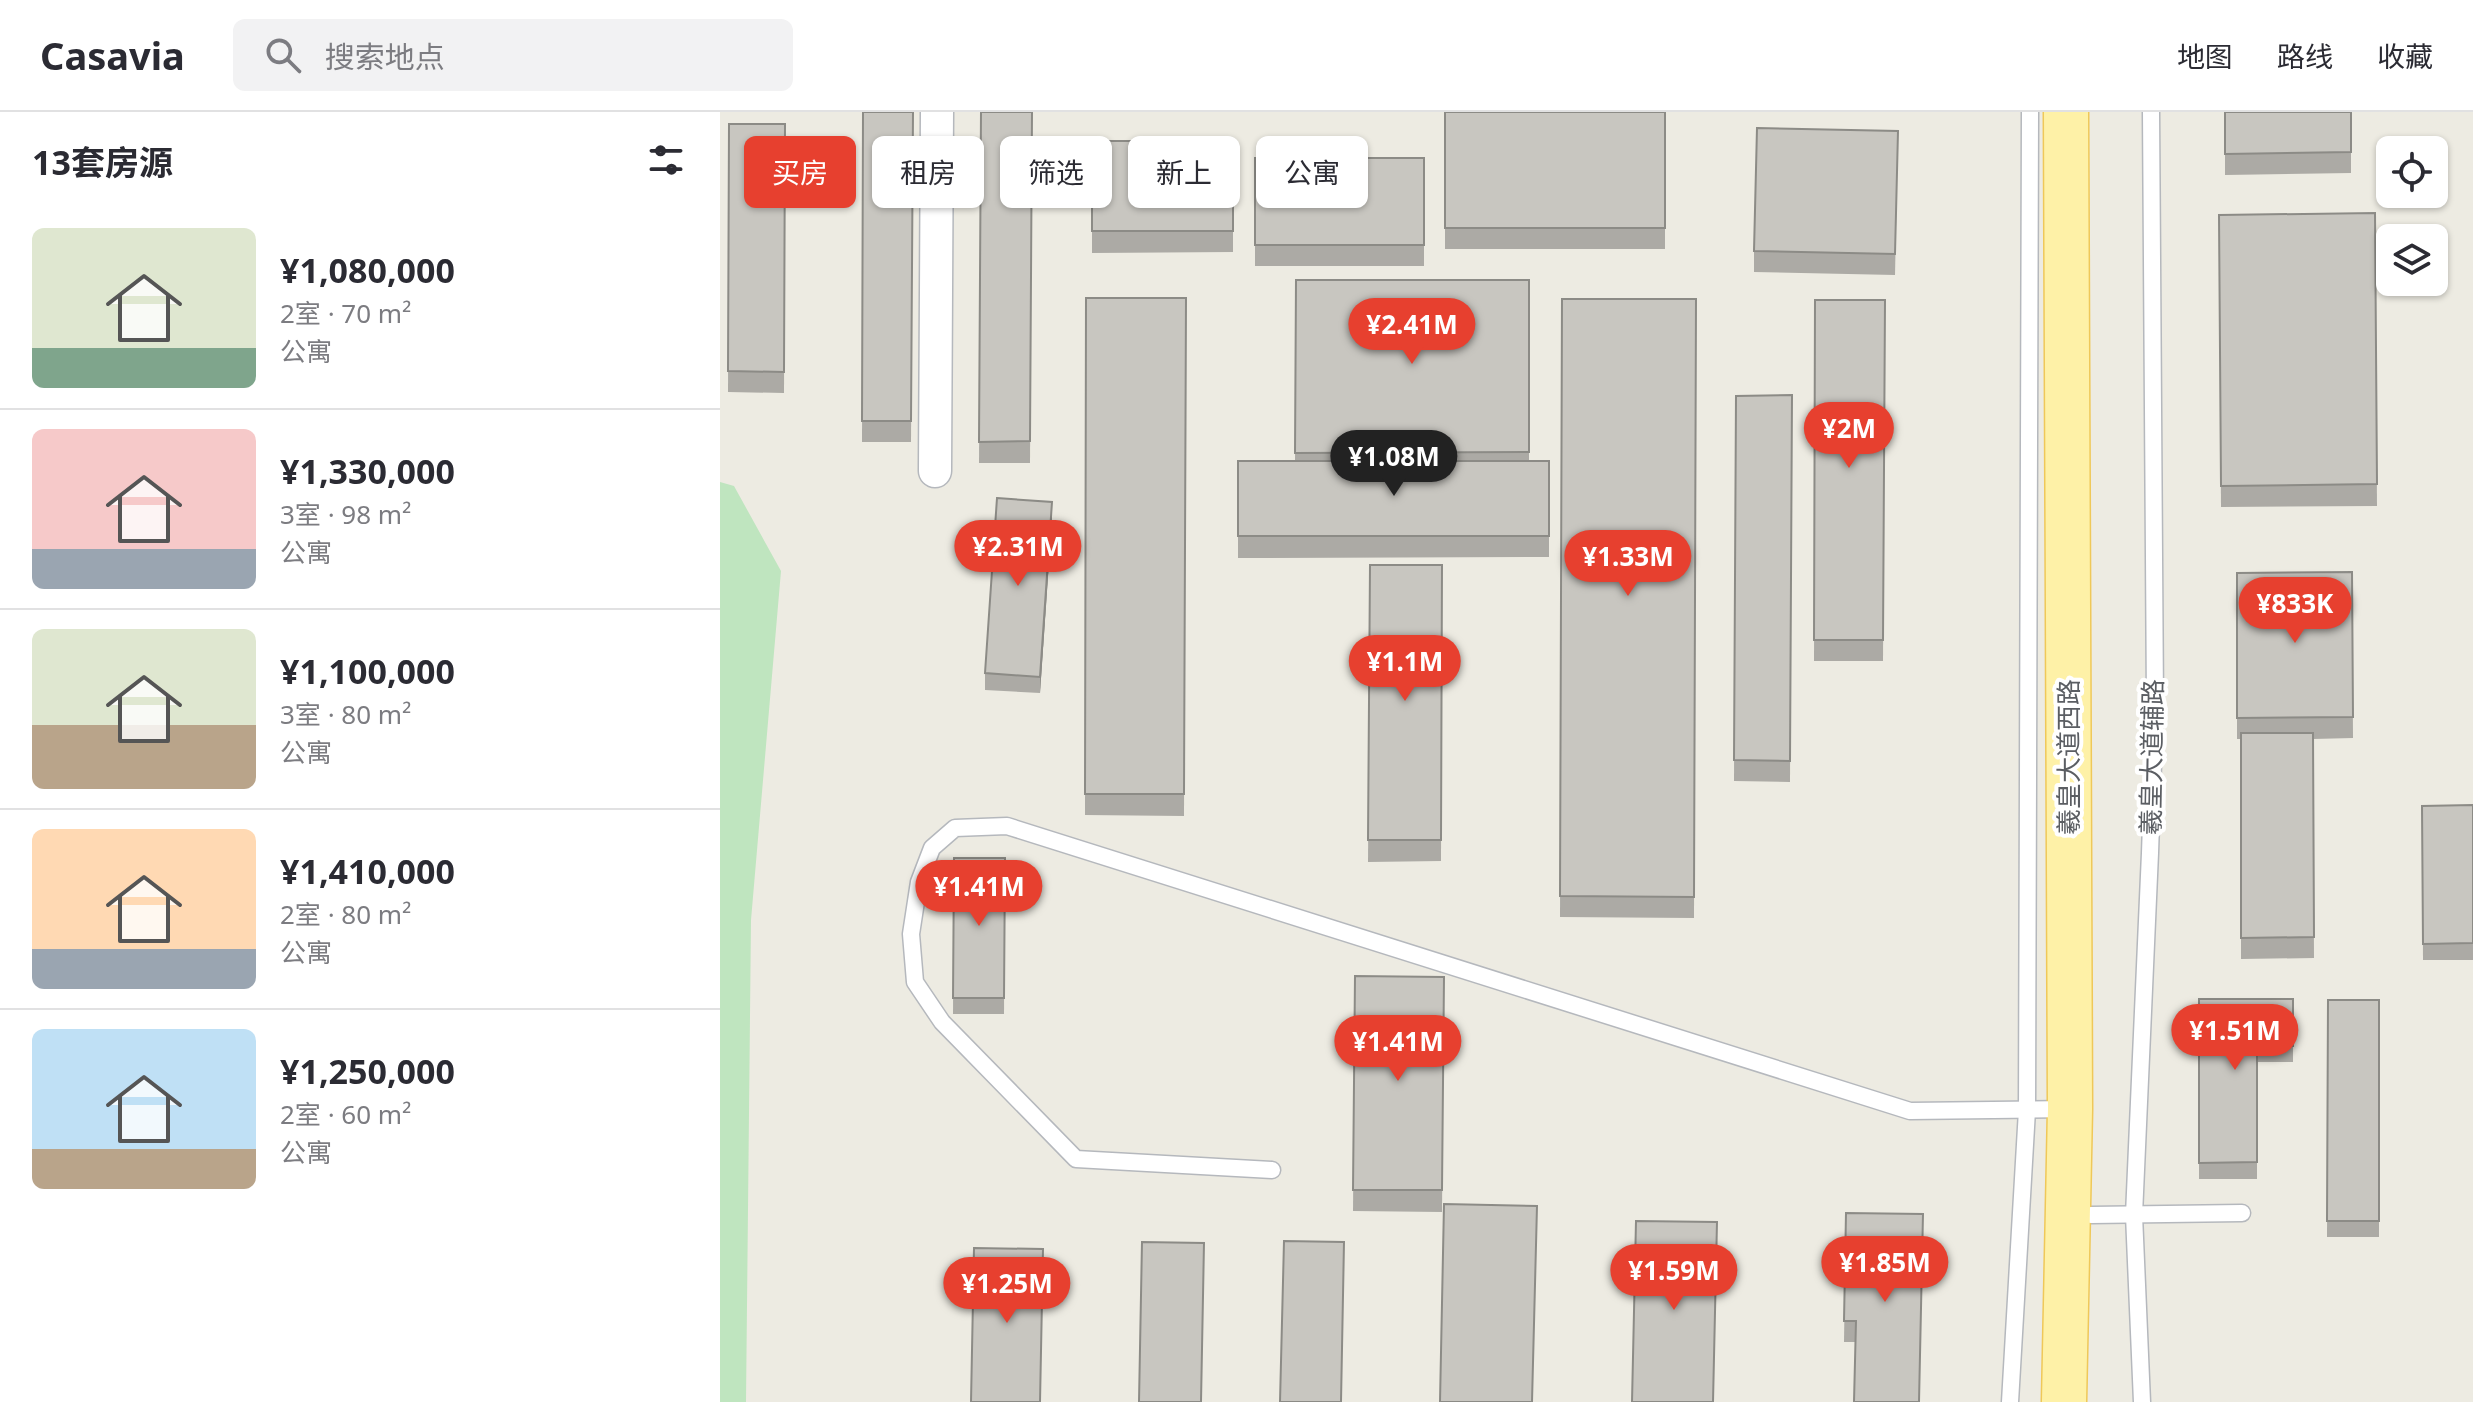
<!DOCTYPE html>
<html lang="zh">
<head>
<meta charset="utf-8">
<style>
  :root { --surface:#fff; --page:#f2f2f3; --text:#2b2b33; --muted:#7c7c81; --line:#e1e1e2; --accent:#e7402f }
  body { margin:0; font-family:"Noto Sans","Noto Sans SC",sans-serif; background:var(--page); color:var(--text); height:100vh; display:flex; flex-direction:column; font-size:30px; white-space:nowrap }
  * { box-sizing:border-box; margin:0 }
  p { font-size:26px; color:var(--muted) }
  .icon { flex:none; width:44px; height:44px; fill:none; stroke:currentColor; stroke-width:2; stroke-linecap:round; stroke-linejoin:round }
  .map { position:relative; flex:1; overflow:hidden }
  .details { display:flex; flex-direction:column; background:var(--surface); width:720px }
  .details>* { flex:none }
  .banner { position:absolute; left:24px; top:24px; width:760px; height:72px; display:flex; gap:16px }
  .fabs { position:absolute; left:1656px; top:24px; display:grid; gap:16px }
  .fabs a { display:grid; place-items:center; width:72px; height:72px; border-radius:12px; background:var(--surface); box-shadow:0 2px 6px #0004; font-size:40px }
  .price { position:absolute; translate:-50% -68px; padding:0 18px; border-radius:28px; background:var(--accent); color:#fff; font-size:26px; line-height:52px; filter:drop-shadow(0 2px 4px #0008) }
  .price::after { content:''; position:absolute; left:50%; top:48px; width:24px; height:18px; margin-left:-12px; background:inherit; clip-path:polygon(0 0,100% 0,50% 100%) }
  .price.on { background:#222; color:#fff }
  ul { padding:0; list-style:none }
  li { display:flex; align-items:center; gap:24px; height:200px; padding:0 32px }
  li+li { border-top:2px solid var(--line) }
  li span { display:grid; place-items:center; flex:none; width:224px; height:160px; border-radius:12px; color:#555 }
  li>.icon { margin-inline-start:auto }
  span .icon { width:96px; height:96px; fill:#fffc; stroke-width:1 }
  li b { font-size:34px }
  h2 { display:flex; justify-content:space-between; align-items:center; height:96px; padding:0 32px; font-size:34px }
  .pill { padding:0 28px; border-radius:12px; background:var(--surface); box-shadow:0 2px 6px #0004; font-size:28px; line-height:72px }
  .pill.on { background:var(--accent); color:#fff }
  header { display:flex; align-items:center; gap:48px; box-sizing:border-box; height:112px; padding:0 40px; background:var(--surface); border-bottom:2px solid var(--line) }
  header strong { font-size:38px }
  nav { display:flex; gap:44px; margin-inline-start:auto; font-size:28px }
  .search { width:560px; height:72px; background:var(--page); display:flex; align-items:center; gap:20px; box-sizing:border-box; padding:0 28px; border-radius:12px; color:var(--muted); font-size:30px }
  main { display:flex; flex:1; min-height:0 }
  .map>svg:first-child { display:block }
  .green { fill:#bfe5bf }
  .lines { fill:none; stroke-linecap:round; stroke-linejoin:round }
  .lane-casing { stroke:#b5b8bd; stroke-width:19 }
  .street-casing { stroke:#b5b8bd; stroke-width:35 }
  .primary-casing { stroke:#efc859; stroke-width:47 }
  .lane { stroke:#fff; stroke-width:16 }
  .street { stroke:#fff; stroke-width:32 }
  .primary { stroke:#fef1a7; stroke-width:44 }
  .wall { fill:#acaaa5 }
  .shaded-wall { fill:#8c8b86 }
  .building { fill:#c8c6c0; stroke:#8c8b86; stroke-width:2 }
  .labels { text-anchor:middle; stroke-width:8; stroke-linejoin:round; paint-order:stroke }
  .street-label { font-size:26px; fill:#5b5e63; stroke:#fff }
</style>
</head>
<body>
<header>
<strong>Casavia</strong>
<div class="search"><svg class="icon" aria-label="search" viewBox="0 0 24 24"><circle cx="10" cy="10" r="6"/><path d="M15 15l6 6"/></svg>搜索地点</div>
<nav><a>地图</a><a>路线</a><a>收藏</a></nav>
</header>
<main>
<section class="details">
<h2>13套房源<svg class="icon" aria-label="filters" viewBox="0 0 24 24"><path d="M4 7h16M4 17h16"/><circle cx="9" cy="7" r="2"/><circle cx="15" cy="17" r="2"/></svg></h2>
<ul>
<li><span style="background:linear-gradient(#dfe7d0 75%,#7fa58c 0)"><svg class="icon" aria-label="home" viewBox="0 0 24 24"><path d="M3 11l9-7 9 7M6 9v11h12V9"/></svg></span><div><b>¥1,080,000</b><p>2室 · 70 m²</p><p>公寓</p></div></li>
<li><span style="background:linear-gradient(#f6c9c9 75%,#9aa5b1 0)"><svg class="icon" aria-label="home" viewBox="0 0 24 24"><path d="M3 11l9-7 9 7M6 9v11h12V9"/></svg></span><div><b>¥1,330,000</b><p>3室 · 98 m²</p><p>公寓</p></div></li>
<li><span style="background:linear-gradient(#dfe7d0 60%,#b9a48a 0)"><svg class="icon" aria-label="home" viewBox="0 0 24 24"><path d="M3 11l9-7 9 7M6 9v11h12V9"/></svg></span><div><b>¥1,100,000</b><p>3室 · 80 m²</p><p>公寓</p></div></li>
<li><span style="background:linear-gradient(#ffd9b3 75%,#9aa5b1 0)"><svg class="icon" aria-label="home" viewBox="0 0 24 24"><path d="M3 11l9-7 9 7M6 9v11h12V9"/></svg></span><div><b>¥1,410,000</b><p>2室 · 80 m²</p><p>公寓</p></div></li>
<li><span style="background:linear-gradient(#bfe0f5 75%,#b9a48a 0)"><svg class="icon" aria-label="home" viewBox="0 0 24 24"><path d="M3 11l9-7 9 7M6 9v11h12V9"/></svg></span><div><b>¥1,250,000</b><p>2室 · 60 m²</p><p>公寓</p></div></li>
</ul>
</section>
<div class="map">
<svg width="1753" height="1290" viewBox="0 0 1753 1290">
  <rect width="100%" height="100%" fill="#edebe2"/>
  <!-- green -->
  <polygon class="green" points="0,370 14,374 61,459 31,808 26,1290 0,1290"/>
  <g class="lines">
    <!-- lane casing -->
    <g class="lane-casing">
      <g id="lane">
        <polyline points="552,1058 356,1047 222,910 195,870 191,822 199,770 212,736 235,716 287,714 1190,999 1349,997"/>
        <polyline points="1371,1103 1522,1101"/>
        <polyline points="1290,1290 1307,998 1310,0"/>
        <polyline points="1422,1290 1414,1103 1430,741 1435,593 1431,0"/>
      </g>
    </g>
    <!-- street casing -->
    <g class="street-casing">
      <polyline id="street" points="215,359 217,0"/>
    </g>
    <!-- primary casing -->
    <g class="primary-casing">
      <polyline id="primary" points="1344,1290 1350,997 1346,0"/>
    </g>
    <!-- lane -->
    <use href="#lane" class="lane"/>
    <!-- street -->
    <use href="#street" class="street"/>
    <!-- primary -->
    <use href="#primary" class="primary"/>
  </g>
  <!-- wall -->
  <g class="wall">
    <polygon points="143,0 193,0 191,330 142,330"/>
    <polygon points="261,0 312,0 310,351 259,351"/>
    <rect x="725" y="0" width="220" height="137"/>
    <polygon points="1505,0 1631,0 1631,61 1505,63"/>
    <polygon points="9,12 65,12 64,281 8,280"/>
    <polygon points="1178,19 1175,163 1034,160 1034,139"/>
    <polygon points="372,29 513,29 513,140 372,141"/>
    <rect x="535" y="46" width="169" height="108"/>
    <polygon points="1655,101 1657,394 1501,395 1499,103"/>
    <polygon points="576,168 809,168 809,349 829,349 829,445 518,446 518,349 575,349"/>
    <polygon points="366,186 466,186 464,704 365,703"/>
    <polygon points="842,187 976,187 974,806 840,805"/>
    <polygon points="1095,188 1165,188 1163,549 1094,549"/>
    <polygon points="1072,283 1070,670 1014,669 1016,284"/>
    <polygon points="332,406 320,581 265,578 265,561"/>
    <polygon points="650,453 722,453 721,749 648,750"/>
    <polygon points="1632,460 1633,626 1593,627 1594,846 1521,847 1521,627 1517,627 1517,461"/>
    <polygon points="1753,693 1753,848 1703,848 1702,694"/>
    <polygon points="234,746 285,746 284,902 233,902"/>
    <polygon points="635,864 724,865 722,1100 633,1099"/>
    <polygon points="1479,887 1573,887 1573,950 1537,950 1537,1067 1479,1067"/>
    <polygon points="1608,888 1659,888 1659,1125 1607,1125"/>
    <polygon points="1126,1101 1203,1102 1135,1230 1124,1230"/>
  </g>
  <!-- shaded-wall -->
  <polygon class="shaded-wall" points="332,390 332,406 320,581 320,565"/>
  <!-- building -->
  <g class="building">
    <polygon points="143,0 193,0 191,309 142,309"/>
    <polygon points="261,0 312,0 310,329 259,330"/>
    <rect x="725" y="0" width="220" height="116"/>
    <polygon points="1505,0 1631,0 1631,40 1505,42"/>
    <polygon points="9,12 65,12 64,260 8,259"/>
    <polygon points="1037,16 1178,19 1175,142 1034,139"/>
    <rect x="372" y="29" width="141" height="90"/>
    <rect x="535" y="46" width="169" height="87"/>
    <polygon points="1655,101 1657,372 1501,374 1499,103"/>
    <polygon points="576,168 809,168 809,340 575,341"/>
    <polygon points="366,186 466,186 464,682 365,682"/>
    <polygon points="842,187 976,187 974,785 840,784"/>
    <polygon points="1095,188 1165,188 1163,528 1094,528"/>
    <polygon points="1072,283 1070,649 1014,648 1016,284"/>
    <rect x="518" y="349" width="311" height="75"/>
    <polygon points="277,386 332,390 320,565 265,561"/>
    <polygon points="650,453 722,453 721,728 648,728"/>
    <polygon points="1632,460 1633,605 1517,606 1517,461"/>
    <polygon points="1521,621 1593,621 1594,825 1521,826"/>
    <polygon points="1753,693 1753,831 1703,832 1702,694"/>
    <polygon points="234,746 285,746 284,886 233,886"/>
    <polygon points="635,864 724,865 722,1078 633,1078"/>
    <polygon points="1479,887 1573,887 1573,934 1537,934 1537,1050 1479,1051"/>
    <polygon points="1608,888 1659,888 1659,1109 1607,1109"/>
    <polygon points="724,1092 817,1094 812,1290 720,1290"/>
    <polygon points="1126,1101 1203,1102 1199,1290 1134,1290 1136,1209 1124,1209"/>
    <polygon points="916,1109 997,1110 993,1290 912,1290"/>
    <polygon points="564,1129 624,1130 621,1290 560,1290"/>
    <polygon points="422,1130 484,1131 481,1290 419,1290"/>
    <polygon points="254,1136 323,1137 320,1290 251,1290"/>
  </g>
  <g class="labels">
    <!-- street labels -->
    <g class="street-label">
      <text transform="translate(1349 645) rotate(-90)" y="9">羲皇大道西路</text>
      <text transform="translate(1432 645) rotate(-89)" y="9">羲皇大道辅路</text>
    </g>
  </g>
</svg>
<div class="fabs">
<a><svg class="icon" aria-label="locate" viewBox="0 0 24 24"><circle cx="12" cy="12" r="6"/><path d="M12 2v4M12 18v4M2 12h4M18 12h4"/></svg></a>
<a><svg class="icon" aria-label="layers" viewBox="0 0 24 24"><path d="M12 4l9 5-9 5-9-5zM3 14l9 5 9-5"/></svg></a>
</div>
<b class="price" style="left:692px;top:254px">¥2.41M</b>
<b class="price" style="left:1129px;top:358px">¥2M</b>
<b class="price on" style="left:674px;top:386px">¥1.08M</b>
<b class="price" style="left:298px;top:476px">¥2.31M</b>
<b class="price" style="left:908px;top:486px">¥1.33M</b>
<b class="price" style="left:1575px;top:533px">¥833K</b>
<b class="price" style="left:685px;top:591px">¥1.1M</b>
<b class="price" style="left:259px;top:816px">¥1.41M</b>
<b class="price" style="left:1515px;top:960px">¥1.51M</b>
<b class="price" style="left:678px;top:971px">¥1.41M</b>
<b class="price" style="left:1165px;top:1192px">¥1.85M</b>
<b class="price" style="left:954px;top:1200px">¥1.59M</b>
<b class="price" style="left:287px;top:1213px">¥1.25M</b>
<div class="banner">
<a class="pill on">买房</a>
<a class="pill">租房</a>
<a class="pill">筛选</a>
<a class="pill">新上</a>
<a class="pill">公寓</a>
</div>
</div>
</main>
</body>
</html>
